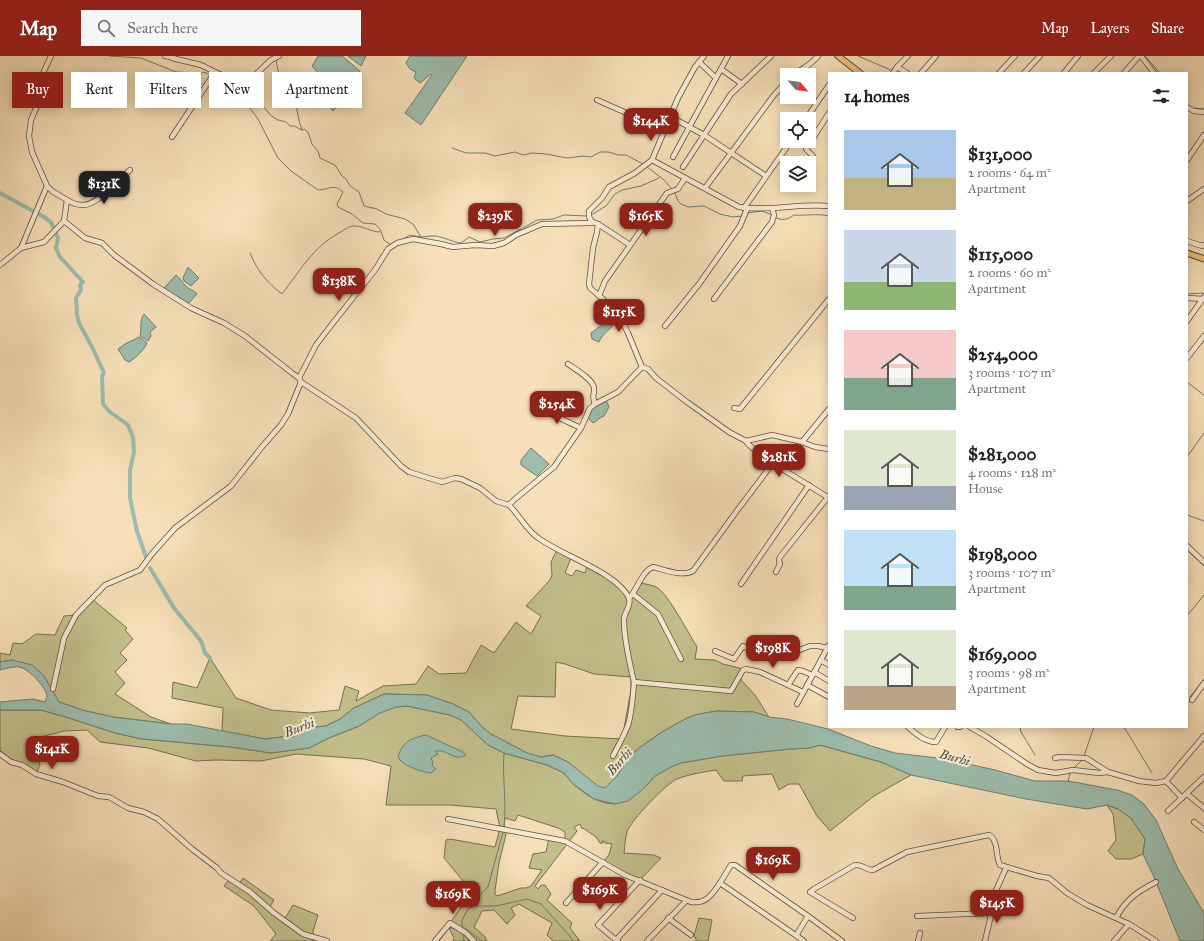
<!DOCTYPE html>
<html lang="en">
<head>
<meta charset="utf-8">
<style>
  :root { --surface:#fff; --page:#f6f6f6; --text:#202124; --muted:#757577; --accent:#8f2418 }
  body { margin:0; font-family:"IM FELL Great Primer",serif; background:var(--page); color:var(--text); height:100vh; display:flex; flex-direction:column; font-size:15px; white-space:nowrap }
  * { box-sizing:border-box; margin:0 }
  p { font-size:13px; color:var(--muted) }
  .icon { flex:none; width:22px; height:22px; fill:none; stroke:currentColor; stroke-width:2; stroke-linecap:round; stroke-linejoin:round }
  .map { position:relative; flex:1; overflow:hidden }
  .details { position:absolute; left:828px; top:16px; width:360px; height:656px; display:flex; flex-direction:column; background:var(--surface); border-radius:0px; box-shadow:0 2px 10px #0003 }
  .details>* { flex:none }
  .guide { position:absolute; left:12px; top:16px; width:380px; height:36px; display:flex; gap:8px }
  .needle { width:26px; rotate:118deg }
  .fabs { position:absolute; left:780px; top:12px; display:grid; gap:8px }
  .fabs a { display:grid; place-items:center; width:36px; height:36px; border-radius:0px; background:var(--surface); box-shadow:0 2px 10px #0003; font-size:20px }
  .price { position:absolute; translate:-50% -34px; padding:0 9px; border-radius:8px; background:var(--accent); color:#fff; font-size:13px; line-height:26px; filter:drop-shadow(0 1px 2px #0008) }
  .price::after { content:''; position:absolute; left:50%; top:24px; width:12px; height:9px; margin-left:-6px; background:inherit; clip-path:polygon(0 0,100% 0,50% 100%) }
  .price.selected { background:#222; color:#fff }
  ul { padding:0; list-style:none }
  li { display:flex; align-items:center; gap:12px; height:100px; padding:0 16px }
  li span { display:grid; place-items:center; flex:none; width:112px; height:80px; border-radius:0px; color:#555 }
  li>.icon { margin-inline-start:auto }
  span .icon { width:48px; height:48px; fill:#fffc; stroke-width:1 }
  li b { font-size:17px }
  h2 { display:flex; justify-content:space-between; align-items:center; height:48px; padding:0 16px; font-size:17px }
  .pill { padding:0 14px; border-radius:0px; background:var(--surface); box-shadow:0 2px 10px #0003; font-size:14px; line-height:36px }
  .pill.selected { background:var(--accent); color:#fff }
  header { display:flex; align-items:center; gap:24px; box-sizing:border-box; height:56px; padding:0 20px; background:var(--accent); color:#fff }
  header strong { font-size:19px }
  nav { display:flex; gap:22px; margin-inline-start:auto; font-size:14px }
  .search { width:280px; height:36px; background:var(--page); display:flex; align-items:center; gap:10px; box-sizing:border-box; padding:0 14px; border-radius:0px; color:var(--muted); font-size:15px }
  .map>svg:first-child { display:block }
  .green { fill:#c3c08b; stroke:#767052; fill-rule:evenodd }
  .water { fill:#9dbdae; stroke:#6f7e72 }
  .lines { fill:none; stroke-linecap:round; stroke-linejoin:round }
  .stream { stroke:#6f7e72; stroke-width:1 }
  .canal { stroke:#9dbdae; stroke-width:4 }
  .minor-casing { stroke:#5d5040; stroke-width:6 }
  .major-casing { stroke:#2a2018; stroke-width:7 }
  .minor { stroke:#faebd2; stroke-width:4.5 }
  .major { stroke:#ecc07c; stroke-width:5.5 }
  .labels { text-anchor:middle; stroke-width:4; stroke-linejoin:round; paint-order:stroke }
  .water-label { font-size:13px; font-style:italic; fill:#4c4f45; stroke:#faebd2 }
</style>
</head>
<body>
<header>
<strong>Map</strong>
<div class="search"><svg class="icon" aria-label="search" viewBox="0 0 24 24"><circle cx="10" cy="10" r="6"/><path d="M15 15l6 6"/></svg>Search here</div>
<nav><a>Map</a><a>Layers</a><a>Share</a></nav>
</header>
<div class="map">
<svg width="1204" height="885" viewBox="0 0 1204 885">
  <rect width="100%" height="100%" fill="#f7e0b9"/>
  <filter id="stains"><feTurbulence type="fractalNoise" baseFrequency=".005" numOctaves="4"/><feColorMatrix values="0 0 0 0 .2 0 0 0 0 .09 0 0 0 0 .02 0 0 0 .5 -.17"/></filter>
  <radialGradient id="worn" r=".72"><stop offset=".6" stop-color="#630" stop-opacity="0"/><stop offset="1" stop-color="#630" stop-opacity=".3"/></radialGradient>
  <!-- green -->
  <g class="green">
    <path d="M557,494l14,8 -6,15 7,3 4,-6 9,3 2,-7c16,8 32,15 39,32l14,-15c5,1 13,2 18,5 11,8 31,46 39,59l-2,12 20,1 8,4 20,5 -5,5 4,7 13,14 14,22 -15,-5 -37,-1 -18,3 -12,4 -25,14 -23,16 -10,9 -12,19 -12,12 -7,-1 -30,-25 -15,-7 -12,2 -14,-4 -36,-19 -9,-7 -13,-15 -16,-8 -26,-9 -43,-1 -30,14 -14,11 -14,7 -10,1 -22,10h-13l-16,2 -43,-8 1,-23 -51,-10 1,-16 24,6 13,-30 26,40 35,12 38,3 30,-3 6,-24 14,5 -3,10 27,-15 33,-2 12,-18 11,8 27,-1 15,-28 13,8 22,-31 15,12 10,-18 -15,-10 24,-26 2,-5 -1,-13zM556,606l9,2 29,10 37,3v13l-9,49 -57,-3 -54,-7 7,-33 37,1z"/>
    <polygon points="92,543 127,572 125,574 133,583 120,597 127,604 115,616 125,627 115,638 151,661 171,668 113,661 86,655 59,646 44,620 12,604 0,606 0,597 10,599 13,587 22,588 36,578 55,579 64,560 76,559"/>
    <path d="M407,650l43,9 11,5 27,25 16,8 43,12 17,8 9,11 13,10 8,5 12,4 9,1 28,-15 12,-13 16,-9 10,-4 41,-7 68,-7 20,-1 10,-3 61,17 30,13 -37,21 -44,35 -13,-15 -18,-32h-10l-10,6 -7,-16 -29,2 -1,5h-18l-8,-11c-13,2 -26,4 -39,9 -10,4 -47,42 -50,53 -2,7 -2,14 -3,21l30,2 7,3 -21,22 -37,-18 6,-7 3,-11 -7,-1 -1,-2h-2l1,2h-3l-4,-6 -13,-9 -1,1 -2,-5 -6,3 3,4 -42,55 3,3 3,-4h4l6,9 -4,6 25,23 -2,5 10,13h-27l-6,-6 5,-12 -33,-19 -8,4 4,7 -8,9 -13,-14 -12,1 -8,16 11,10 2,4h-34l1,-3 -5,-10 1,-5 21,-30 -7,-11 -20,-24 2,-18 4,-1 45,8 5,-19 -4,-19 -46,-4h-64l5,-39 -27,-7 -68,-5 -35,7 -45,-1 -20,1 -48,-13 -48,-6 -13,-12 -23,1 -31,8 7,26 -4,9 -25,-12 -11,-8v-44h41l28,8 46,15 27,6 89,8 40,6 38,-5 20,-10 30,-12 20,-13 17,-6zM518,759l40,13 7,4v9l-16,-3 -3,14 -13,2 -4,14 13,2 -11,16 -5,2h-5l-24,8 -2,-2v-4l4,-27 8,-33 -3,-3 1,-9 10,3z"/>
    <polygon points="1107,749 1118,753 1131,762 1145,783 1143,798 1131,803 1116,803 1108,795 1116,784 1113,758"/>
    <polygon points="230,822 239,828 243,822 274,844 269,852 284,864 293,849 318,859 313,875 314,885 270,885 276,878 254,850 224,830"/>
    <polygon points="699,862 712,864 708,885 696,885 696,883 694,880"/>
  </g>
  <!-- water -->
  <g class="water">
    <polygon points="318,0 342,0 360,15 342,43 312,10"/>
    <polygon points="348,0 366,0 361,10"/>
    <polygon points="410,0 467,0 421,69 405,57 432,19 431,18 420,27 414,22 416,16 410,13 406,7"/>
    <polygon points="313,16 341,46 333,55 310,26"/>
    <polygon points="188,211 199,222 191,230 184,225 183,222"/>
    <path d="M176,219c5,4 7,9 12,13 3,2 6,2 9,6l-9,10 -4,-2 -2,-3 -19,-10z"/>
    <path d="M144,258l12,13 -6,5 1,4 -3,5 -8,-5c2,-8 -1,-15 4,-22z"/>
    <path d="M611,262l5,2c-4,10 -14,13 -17,22l-7,-3 -1,-6z"/>
    <path d="M139,281l8,6c-4,8 -10,14 -18,19l-4,-2 -7,-11 7,-5z"/>
    <path d="M603,345l4,1 2,5 -5,9c-5,1 -6,5 -11,7l-6,-6 2,-6z"/>
    <polygon points="531,392 549,408 537,420 521,409 521,404"/>
    <path d="M12,604l20,5 12,11 15,26 27,9 27,6 58,7h16l78,15 16,-2h13l1,-5 21,-5 10,-1 14,-7 14,-11 30,-14 43,1 26,9 16,8 13,15 9,7 36,19 14,4 12,-2 15,7 30,24 7,2 12,-12 12,-19 10,-9 23,-16 25,-14 12,-4 18,-3 37,1 15,5 18,2 41,10 43,17 24,7 51,6 49,11 40,11h33l49,9 15,5 12,9 12,16 22,49 26,44v28h-24l-26,-64 -11,-23 2,-15 -14,-21 -13,-9 -11,-4 -20,4 -61,-10 -115,-24 -30,-13 -61,-17 -10,3 -20,1 -68,7 -41,7 -10,4 -16,9 -12,13 -15,12 -13,3 -21,-5 -21,-15 -9,-11 -17,-8 -43,-12 -16,-8 -27,-25 -11,-5 -43,-9 -11,1 -16,6 -21,13 -30,12 -20,10 -38,5 -40,-6 -89,-8 -27,-6 -46,-15 -28,-8h-41v-8l33,-3 12,3c0,-2 2,-4 2,-6 -1,-9 -19,-28 -28,-29 -6,-1 -13,2 -19,3v-8z"/>
    <path d="M426,679l37,17 3,3c-13,7 -18,-6 -30,-4v1l2,2 -7,4 2,5 -1,2 4,4 -5,4c-9,-1 -29,-7 -33,-16 4,-15 13,-19 28,-22z"/>
  </g>
  <g class="lines">
    <!-- stream -->
    <g class="stream">
      <polyline points="109,0 141,2 176,16 191,17 198,22 203,16 212,19"/>
      <polyline points="858,0 893,15"/>
      <polyline points="1145,0 1160,17"/>
      <path d="M276,4c1,7 6,29 10,33 4,4 6,4 9,9 3,9 3,18 7,28l2,-1 4,3 4,12 6,7 2,7 15,7 7,11 4,3 4,7 9,6 5,14 13,3 9,5 19,5 8,5 8,13c3,0 7,-1 10,-1 10,-1 20,6 30,7l8,-6 11,5 13,-3 11,-1 17,-9"/>
      <path d="M215,20l10,6 4,6 11,7 18,24 20,39 13,13 27,19c11,0 15,-7 25,2l-6,12 1,3 14,7 11,9 12,1 5,5 4,11 7,5"/>
      <polyline points="229,23 248,41 266,53 270,59 278,64 286,66 290,70 294,70 302,74"/>
      <polyline points="1195,52 1204,53"/>
      <polyline points="452,92 466,97 485,97 495,100 515,96 523,99 532,97 546,98 567,102 584,100 591,101 600,96 609,96 618,99 626,99 643,108"/>
      <polyline points="646,110 664,124 672,133"/>
      <polyline points="675,137 678,145 681,148 688,151 704,150 720,158 733,161 742,160"/>
      <polyline points="748,157 762,155 772,159"/>
      <polyline points="591,159 606,150 615,138 622,134 641,130 659,122"/>
      <path d="M774,161c8,4 13,3 20,-2 12,1 23,-2 35,1"/>
      <polyline points="523,172 537,164 553,163 564,159 588,160"/>
      <polyline points="401,184 410,179 421,181"/>
      <path d="M250,197c7,17 17,30 32,41 18,-23 30,-46 57,-61 4,-2 8,-6 13,-7 10,-1 19,6 28,6"/>
      <polyline points="1187,238 1204,237"/>
      <polyline points="1187,326 1204,339"/>
      <polyline points="1187,401 1204,377"/>
      <polyline points="1187,459 1204,465"/>
      <polyline points="1187,494 1204,510"/>
      <polyline points="1187,560 1204,539"/>
      <polyline points="1190,641 1204,623"/>
      <polyline points="1020,671 1021,676 1035,699"/>
      <polyline points="1124,671 1152,717"/>
      <polyline points="1084,700 1094,671"/>
      <polyline points="1074,712 1082,704"/>
      <polyline points="1068,726 1070,717"/>
      <path d="M504,771c3,-25 -2,-49 0,-74"/>
      <polyline points="503,776 488,831 480,839 476,850 496,850 527,843 541,848 569,879 573,885"/>
      <polyline points="475,850 468,853 462,864 462,870 482,885"/>
      <path d="M439,885l10,-13c8,-1 15,8 21,13"/>
      <polyline points="463,885 464,880"/>
    </g>
    <!-- canal -->
    <g class="canal">
      <polyline points="0,137 44,161 51,166 58,182 56,192 60,201 83,226 80,229 81,234 76,242 77,259 79,267 93,293 104,317 102,320 103,348 110,356 128,369 133,381 134,396 130,414 130,442 137,475 146,501"/>
      <polyline points="150,512 174,552 201,585 205,597 210,602"/>
    </g>
    <!-- minor casing -->
    <g class="minor-casing">
      <g id="minor">
        <polyline points="51,0 44,15 41,36 37,50 31,64 29,80 32,96 47,130 52,135 67,144 64,165 85,182 102,187 114,199 153,228 191,252 224,267 245,280 292,317 299,322"/>
        <polyline points="165,0 173,1"/>
        <polyline points="1141,0 1154,17"/>
        <polyline points="172,2 201,9 215,16 222,19 226,19 236,25 243,20 250,24 271,4 279,0"/>
        <polyline points="699,6 716,22"/>
        <polyline points="897,11 907,17"/>
        <polyline points="721,13 742,28"/>
        <polyline points="893,17 897,11 908,0"/>
        <polyline points="921,17 936,0"/>
        <polyline points="999,17 1015,0"/>
        <polyline points="1024,17 1040,0"/>
        <polyline points="1064,17 1078,0"/>
        <polyline points="1094,17 1111,0"/>
        <polyline points="1124,17 1139,0"/>
        <path d="M794,19c8,-7 17,-10 24,-19"/>
        <polyline points="597,44 665,74"/>
        <polyline points="1187,51 1194,55 1204,56"/>
        <polyline points="671,61 704,79 683,111"/>
        <polyline points="806,63 829,29"/>
        <polyline points="809,72 816,77"/>
        <polyline points="172,81 215,16"/>
        <polyline points="813,100 806,93 829,57"/>
        <polyline points="673,101 728,0"/>
        <path d="M652,104l87,47c29,5 60,-4 90,-1"/>
        <polyline points="1187,104 1204,79"/>
        <polyline points="766,120 704,79 731,38 771,0"/>
        <polyline points="705,132 774,39 787,25"/>
        <path d="M67,144c5,3 10,5 16,5 15,0 36,-25 47,-35"/>
        <polyline points="1187,145 1204,133"/>
        <polyline points="744,152 791,85"/>
        <polyline points="598,168 630,189"/>
        <polyline points="1187,185 1202,190 1204,189"/>
        <polyline points="21,192 47,130"/>
        <polyline points="0,209 21,192 44,186 64,165"/>
        <polyline points="599,240 605,225 667,137 678,133 685,122"/>
        <polyline points="1187,242 1204,243"/>
        <polyline points="714,243 772,166 774,159 772,152"/>
        <polyline points="1187,265 1204,241"/>
        <polyline points="665,270 699,228 740,170 747,153"/>
        <polyline points="1187,302 1204,280"/>
        <path d="M568,308c7,5 25,15 26,24 1,8 -3,6 1,16"/>
        <path d="M642,311l-14,-34 -5,-10 -20,-24 -13,-11 -1,-4 4,-36 4,-16 1,-8c-7,-2 -10,-5 -9,-13l13,-13 7,-11 26,-14 17,-13 26,-62 17,-31 9,-11"/>
        <polyline points="301,326 356,362 401,410 409,416 442,426 455,422 461,423 480,432 496,445 509,449"/>
        <polyline points="734,352 740,353 829,243"/>
        <polyline points="540,353 581,372"/>
        <polyline points="746,385 748,388 763,401 829,442"/>
        <polyline points="802,386 815,391 829,393"/>
        <polyline points="1187,490 1204,506"/>
        <polyline points="776,516 780,508 779,504 780,501 828,441"/>
        <polyline points="741,528 809,429"/>
        <polyline points="633,538 658,558 681,603"/>
        <path d="M629,542c9,-9 12,-26 24,-31 12,3 29,10 40,4l43,-59 37,-49"/>
        <polyline points="715,595 734,603 743,590 761,599 769,585 791,596 797,595 810,590 818,590 827,592"/>
        <polyline points="821,604 829,609"/>
        <polyline points="814,616 829,625"/>
        <polyline points="634,626 731,635 743,614 746,613 760,616 803,636"/>
        <polyline points="788,629 798,614 803,615 812,619"/>
        <polyline points="807,629 829,641"/>
        <polyline points="53,633 64,582 76,559 105,529 140,514 151,499 175,472 231,430 261,392 281,369 288,358 301,326 299,322 316,289 329,272 375,214 388,193 397,187 413,183 441,188 453,191 475,189 493,190 504,187 516,179 542,168 592,167"/>
        <polyline points="1192,644 1204,627"/>
        <polyline points="797,648 829,589"/>
        <path d="M908,671c8,7 17,15 28,15l9,-15"/>
        <polyline points="958,671 960,671"/>
        <polyline points="970,671 987,681 1027,708 1038,714 1056,717 1073,714 1099,717 1108,716 1139,725 1156,727 1166,725 1204,680"/>
        <polyline points="0,698 11,706 22,709 36,718 63,726 98,740 109,741 128,752 144,756 158,763 192,793 217,812 221,817 250,836 274,857 303,878 327,885"/>
        <path d="M613,700c5,-10 11,-20 15,-31 4,-12 5,-31 6,-43 -4,-17 -10,-44 -10,-61 -1,-8 8,-15 5,-23 -12,-26 -69,-43 -92,-61 -11,-8 -18,-22 -28,-32l6,-6 39,-32 27,-39 9,-20 5,-4 23,-12 24,-25 6,2 8,9 31,24 42,30 17,9 26,-6 30,7 27,-33"/>
        <polyline points="1055,702 1060,701 1086,702 1108,716"/>
        <polyline points="1166,725 1182,742"/>
        <polyline points="1187,738 1204,752"/>
        <polyline points="1168,755 1204,721"/>
        <path d="M448,763l117,22 60,34 66,27c16,2 21,-8 29,-19l84,58"/>
        <polyline points="1194,766 1204,774"/>
        <polyline points="720,827 731,809 735,809 745,816 808,860 797,878 798,881"/>
        <polyline points="566,847 603,806"/>
        <polyline points="808,860 842,885"/>
        <polyline points="917,860 989,857 993,841 1006,812"/>
        <polyline points="668,862 691,879"/>
        <path d="M853,862l-43,-26 4,-3 41,-24c7,-1 11,5 18,5l34,-18 82,-17c10,6 6,20 11,30l37,11 12,2 18,15 20,12 42,19 27,17"/>
        <path d="M1116,862c10,-19 21,-26 40,-36"/>
        <polyline points="616,884 598,869 640,824"/>
        <polyline points="435,885 450,867 466,877 474,885"/>
        <polyline points="618,885 616,884 662,834"/>
        <polyline points="647,885 686,845"/>
        <polyline points="918,885 920,877"/>
        <polyline points="985,885 991,859 989,857"/>
        <polyline points="1114,885 1129,868"/>
      </g>
    </g>
    <!-- major casing -->
    <g class="major-casing">
      <g id="major">
        <polyline points="838,0 860,17"/>
        <polyline points="1187,197 1204,203"/>
      </g>
    </g>
    <!-- minor -->
    <use href="#minor" class="minor"/>
    <!-- major -->
    <use href="#major" class="major"/>
  </g>
  <g class="labels">
    <!-- water labels -->
    <g class="water-label">
      <text transform="translate(299 671) rotate(-21)" y="5">Burhi</text>
      <text transform="translate(955 701) rotate(15)" y="5">Burhi</text>
      <text transform="translate(619 705) rotate(-49)" y="5">Burhi</text>
    </g>
  </g>
  <rect width="100%" height="100%" filter="url(#stains)"/>
  <rect width="100%" height="100%" fill="url(#worn)"/>
</svg>
<div class="fabs">
<a><svg class="needle" viewBox="-14 -14 28 28"><path d="M0-13l5 13h-10z" fill="#e53935"/><path d="M0 13l5-13h-10z" fill="#757577"/></svg></a>
<a><svg class="icon" aria-label="locate" viewBox="0 0 24 24"><circle cx="12" cy="12" r="6"/><path d="M12 2v4M12 18v4M2 12h4M18 12h4"/></svg></a>
<a><svg class="icon" aria-label="layers" viewBox="0 0 24 24"><path d="M12 4l9 5-9 5-9-5zM3 14l9 5 9-5"/></svg></a>
</div>
<b class="price" style="left:651px;top:86px">$144K</b>
<b class="price selected" style="left:104px;top:149px">$131K</b>
<b class="price" style="left:495px;top:181px">$239K</b>
<b class="price" style="left:646px;top:181px">$165K</b>
<b class="price" style="left:339px;top:246px">$138K</b>
<b class="price" style="left:619px;top:277px">$115K</b>
<b class="price" style="left:557px;top:369px">$254K</b>
<b class="price" style="left:779px;top:422px">$281K</b>
<b class="price" style="left:773px;top:613px">$198K</b>
<b class="price" style="left:52px;top:714px">$141K</b>
<b class="price" style="left:773px;top:825px">$169K</b>
<b class="price" style="left:600px;top:855px">$169K</b>
<b class="price" style="left:453px;top:859px">$169K</b>
<b class="price" style="left:997px;top:868px">$145K</b>
<div class="guide">
<a class="pill selected">Buy</a>
<a class="pill">Rent</a>
<a class="pill">Filters</a>
<a class="pill">New</a>
<a class="pill">Apartment</a>
</div>
<section class="details">
<h2>14 homes<svg class="icon" aria-label="filters" viewBox="0 0 24 24"><path d="M4 7h16M4 17h16"/><circle cx="9" cy="7" r="2"/><circle cx="15" cy="17" r="2"/></svg></h2>
<ul>
<li><span style="background:linear-gradient(#a9c7e8 60%,#c2b280 0)"><svg class="icon" aria-label="home" viewBox="0 0 24 24"><path d="M3 11l9-7 9 7M6 9v11h12V9"/></svg></span><div><b>$131,000</b><p>2 rooms · 64 m²</p><p>Apartment</p></div></li>
<li><span style="background:linear-gradient(#c9d6e8 65%,#8fb573 0)"><svg class="icon" aria-label="home" viewBox="0 0 24 24"><path d="M3 11l9-7 9 7M6 9v11h12V9"/></svg></span><div><b>$115,000</b><p>2 rooms · 60 m²</p><p>Apartment</p></div></li>
<li><span style="background:linear-gradient(#f6c9c9 60%,#7fa58c 0)"><svg class="icon" aria-label="home" viewBox="0 0 24 24"><path d="M3 11l9-7 9 7M6 9v11h12V9"/></svg></span><div><b>$254,000</b><p>3 rooms · 107 m²</p><p>Apartment</p></div></li>
<li><span style="background:linear-gradient(#dfe7d0 70%,#9aa5b1 0)"><svg class="icon" aria-label="home" viewBox="0 0 24 24"><path d="M3 11l9-7 9 7M6 9v11h12V9"/></svg></span><div><b>$281,000</b><p>4 rooms · 128 m²</p><p>House</p></div></li>
<li><span style="background:linear-gradient(#bfe0f5 70%,#7fa58c 0)"><svg class="icon" aria-label="home" viewBox="0 0 24 24"><path d="M3 11l9-7 9 7M6 9v11h12V9"/></svg></span><div><b>$198,000</b><p>3 rooms · 107 m²</p><p>Apartment</p></div></li>
<li><span style="background:linear-gradient(#dfe7d0 70%,#b9a48a 0)"><svg class="icon" aria-label="home" viewBox="0 0 24 24"><path d="M3 11l9-7 9 7M6 9v11h12V9"/></svg></span><div><b>$169,000</b><p>3 rooms · 98 m²</p><p>Apartment</p></div></li>
</ul>
</section>
</div>
</body>
</html>
